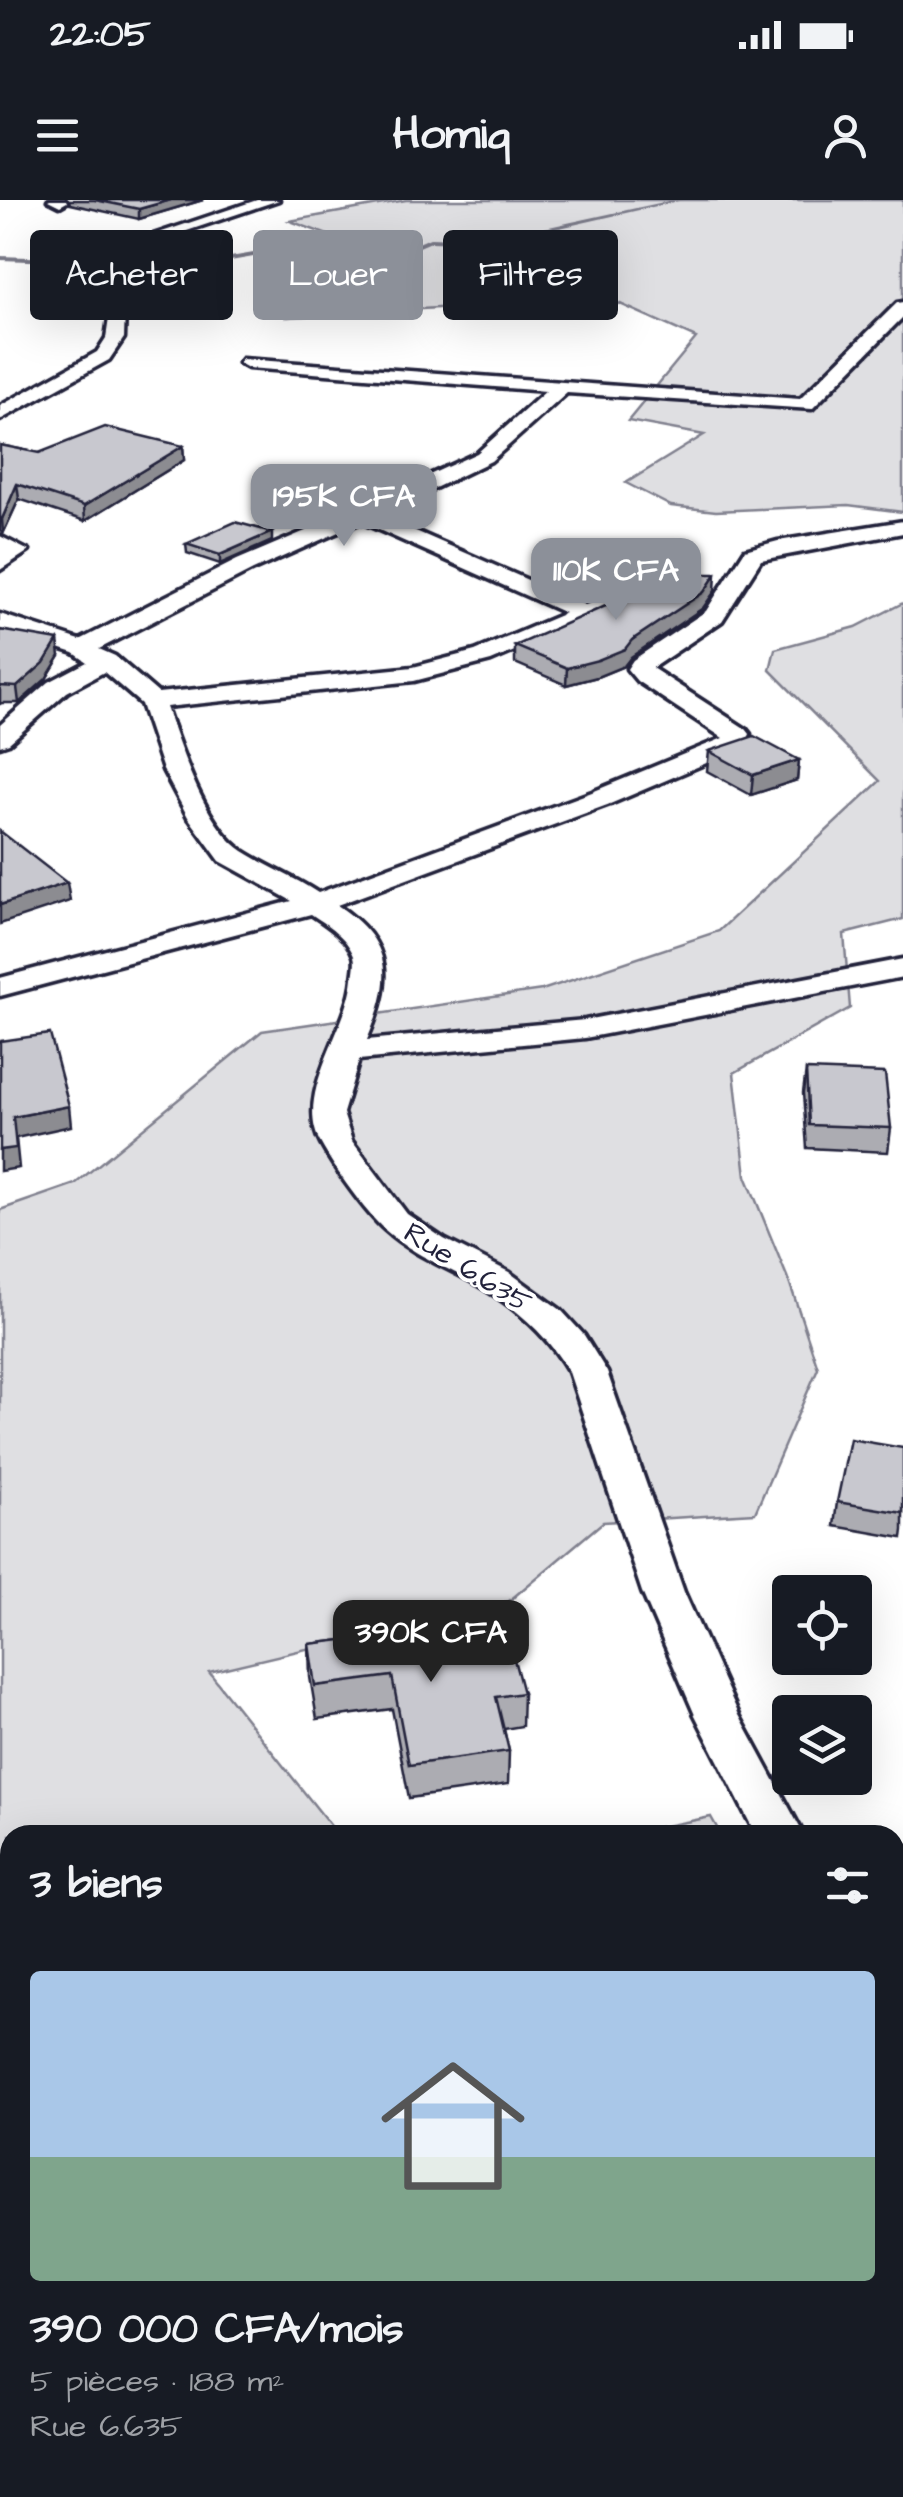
<!DOCTYPE html>
<html lang="fr">
<head>
<meta charset="utf-8">
<style>
  :root { --surface:#171b24; --page:#242831; --text:#f1f3f6; --muted:#9ea1a6; --line:#363941; --accent:#8c9099 }
  body { margin:0; font-family:"Architects Daughter",sans-serif; background:var(--page); color:var(--text); height:100vh; display:flex; flex-direction:column; font-size:38px; white-space:nowrap }
  * { box-sizing:border-box; margin:0 }
  p { font-size:32px; color:var(--muted) }
  .icon { flex:none; width:55px; height:55px; fill:none; stroke:currentColor; stroke-width:2; stroke-linecap:round; stroke-linejoin:round }
  .map { position:relative; flex:1; overflow:hidden }
  .drawer { position:absolute; left:0px; top:1625px; width:905px; height:672px; display:flex; flex-direction:column; background:var(--surface); border-radius:30px 30px 0 0; box-shadow:0 10px 40px #0002 }
  .drawer>* { flex:none }
  .banner { position:absolute; left:30px; top:30px; width:845px; height:90px; display:flex; gap:20px }
  .fabs { position:absolute; left:772px; top:1375px; display:grid; gap:20px }
  .fabs a { display:grid; place-items:center; width:100px; height:100px; border-radius:10px; background:var(--surface); box-shadow:0 10px 40px #0002; font-size:50px }
  .price { position:absolute; translate:-50% -85px; padding:0 22px; border-radius:20px; background:var(--accent); color:#fff; font-size:32px; line-height:65px; filter:drop-shadow(0 2px 5px #0008) }
  .price::after { content:''; position:absolute; left:50%; top:60px; width:30px; height:22px; margin-left:-15px; background:inherit; clip-path:polygon(0 0,100% 0,50% 100%) }
  .price.current { background:#222; color:#fff }
  ul { padding:0; list-style:none }
  li { display:grid; align-content:center; gap:20px; height:530px; padding:0 30px }
  li+li { border-top:2px solid var(--line) }
  li span { display:grid; place-items:center; height:310px; border-radius:10px; color:#555 }
  li>.icon { margin-inline-start:auto }
  span .icon { width:180px; height:180px; fill:#fffc; stroke-width:1 }
  li b { font-size:42px }
  h2 { display:flex; justify-content:space-between; align-items:center; height:120px; padding:0 30px; font-size:42px }
  .tag { padding:0 35px; border-radius:10px; background:var(--surface); box-shadow:0 10px 40px #0002; font-size:35px; line-height:90px }
  .tag.current { background:var(--accent); color:#fff }
  .status { display:flex; justify-content:space-between; align-items:center; height:70px; padding:0 50px; background:var(--surface); direction:ltr }
  .status svg { height:28px; fill:currentColor }
  header { display:flex; justify-content:space-between; align-items:center; height:130px; padding:0 30px; background:var(--surface); font-size:45px; font-weight:800 }
  .map>svg:first-child { display:block }
  .green { fill:#dfdfe2; stroke:#80808e; stroke-width:2.5 }
  .lines { fill:none; stroke-linecap:round; stroke-linejoin:round }
  .stream { fill:#7a7a88; fill-rule:evenodd }
  .minor-casing { stroke:#22223b; stroke-width:7 }
  .minor { fill:#fff; fill-rule:evenodd }
  .wall { fill:#acacb2; stroke:#22223b; stroke-width:2.5 }
  .shaded-wall { fill:#8c8c91; stroke:#22223b; stroke-width:2.5 }
  .building { fill:#c8c8cf; stroke:#22223b; stroke-width:2.5 }
  .labels { text-anchor:middle; stroke-width:8; stroke-linejoin:round; paint-order:stroke }
  .street-label { font-size:30px; fill:#22223b; stroke:#fff }
</style>
</head>
<body>
<div class="status"><b>22:05</b><svg viewBox="0 0 49 12"><path d="M0 12V9h3v3zM5 12V6h3v6zM10 12V3h3v9zM15 12V0h3v12zM26 1h20v11H26zM47 4h2v5h-2z"/></svg></div>
<header><svg class="icon" aria-label="menu" viewBox="0 0 24 24"><path d="M4 6h16M4 12h16M4 18h16"/></svg>Homiq<svg class="icon" aria-label="person" viewBox="0 0 24 24"><circle cx="12" cy="8" r="4"/><path d="M4 21q1-7 8-7t8 7"/></svg></header>
<div class="map">
<svg width="903" height="2297" viewBox="0 0 903 2297">
  <rect width="100%" height="100%" fill="#fff"/>
  <filter id="ink" filterUnits="userSpaceOnUse"><feTurbulence type="fractalNoise" baseFrequency=".01" numOctaves="2"/><feDisplacementMap in="SourceGraphic" scale="20" xChannelSelector="R" yChannelSelector="G"/><feConvolveMatrix kernelMatrix="1 2 1 2 8 2 1 2 1" color-interpolation-filters="sRGB"/></filter>
  <g filter="url(#ink)">
    <!-- green -->
    <g class="green">
      <polygon points="406,0 903,0 903,312 848,305 716,311 671,306 626,283 704,235 628,221 696,138 607,98 288,117 368,50 290,21"/>
      <polygon points="903,403 903,719 844,734 850,808 734,873 746,976 790,1084 818,1168 755,1313 603,1322 509,1401 209,1472 338,1635 10,1635 10,2288 765,2288 762,2297 0,2297 0,1010 75,984 262,831 542,790 719,731 880,581 770,470 775,449 856,427"/>
      <polygon points="711,1617 721,1635 620,1635"/>
      <polygon points="895,1898 903,1910 903,2087 895,2091"/>
    </g>
    <g class="lines">
      <!-- stream -->
      <polygon class="stream" points="673,0 683,0 489,44 431,42 403,54 346,50 303,59 265,55 196,67 0,60 0,56 196,63 265,51 303,55 346,46 402,50 430,38 489,40"/>
      <!-- minor casing -->
      <g class="minor-casing">
        <g id="minor">
          <polygon points="48,0 66,0 67,2 60,6"/>
          <polygon points="257,0 279,0 160,40 147,37"/>
          <path d="M903,102v15l-91,92 -245,-16 -76,68 -112,54 206,90 83,-27 8,2 3,5 -3,5 -84,28 -101,43 -77,20 -248,26c15,42 38,118 77,144 23,15 51,26 75,42l274,-101 131,-54 -86,-57 -10,-12 6,-9 73,-49 39,-61 33,-9 125,-20v12l-142,27 -39,61 -70,47 94,61 4,5 -6,13 -134,57 -273,101c59,39 55,76 30,135l218,-20 318,-61v18l-318,61 -226,22 -16,53 9,28 55,73 37,25 65,33 52,38 23,25 23,37 77,220 55,123 65,120h-48l-61,-120 -53,-123 -73,-220c-21,-36 -51,-63 -86,-84 -33,-20 -69,-32 -98,-58 -20,-18 -51,-62 -64,-86 -28,-50 27,-113 32,-166 1,-7 3,-16 1,-22 -7,-19 -28,-32 -43,-42l-311,82v-18l292,-77 -72,-40 -32,-44 -25,-47 -22,-66 -37,-32 -37,20 -58,51 -9,3v-21l49,-43 38,-20 -13,-9 -74,-24v-15l80,26 157,-80 106,-45 -82,-33v-8h14l85,33 117,-54 69,-62 -298,-23 -9,-5 3,-4 558,40 97,-96zM361,322l204,91 -90,38 -62,16 -255,26 -43,-37 -16,-7 154,-79z"/>
          <polygon points="111,105 125,109 124,138 109,160 0,220 0,206 97,152 106,138"/>
          <polygon points="0,336 29,351 0,370"/>
          <polygon points="895,1800 903,1803 903,1855 895,1852"/>
        </g>
      </g>
      <!-- minor -->
      <use href="#minor" class="minor"/>
    </g>
    <!-- wall -->
    <g class="wall">
      <polygon points="69,0 203,0 139,19 70,4"/>
      <polygon points="0,245 39,253 183,246 184,260 85,321 19,299 3,334 0,334"/>
      <polygon points="272,341 220,364 187,353 186,344"/>
      <polygon points="715,391 703,408 631,457 624,466 597,477 566,485 515,463 515,446"/>
      <polygon points="0,430 60,456 46,479 19,503 2,503 0,504"/>
      <polygon points="709,551 799,560 797,580 751,595 707,571"/>
      <polygon points="806,870 891,928 888,952 807,948 803,893"/>
      <polygon points="903,1248 903,1330 902,1338 834,1326 837,1302"/>
      <polygon points="382,1429 486,1456 523,1493 522,1526 504,1529 509,1551 508,1584 409,1598 392,1509 317,1519 310,1477 309,1444 383,1435"/>
      <polygon points="903,2130 903,2235 895,2236 895,2131"/>
    </g>
    <!-- shaded-wall -->
    <g class="shaded-wall">
      <polygon points="171,0 203,0 139,19 139,9"/>
      <polygon points="183,246 184,260 85,321 84,306"/>
      <polygon points="17,284 19,299 3,334 2,319"/>
      <polygon points="272,332 272,341 220,364 220,355"/>
      <polygon points="716,374 715,391 703,408 631,457 624,466 597,477 566,485 567,468 632,440"/>
      <polygon points="58,440 60,456 46,479 19,503 17,487"/>
      <polygon points="799,560 797,580 751,595 753,575"/>
      <polygon points="67,683 70,701 0,724 0,705"/>
      <polygon points="69,906 71,926 16,938 19,968 0,971 0,950 13,917"/>
    </g>
    <!-- building -->
    <g class="building">
      <polygon points="95,0 171,0 139,9"/>
      <polygon points="105,227 183,246 84,306 17,284 2,319 0,319 0,245 39,253"/>
      <polygon points="235,322 272,332 220,355 186,344"/>
      <polygon points="693,374 716,374 704,392 632,440 625,449 598,460 567,468 515,446 644,389"/>
      <polygon points="0,430 58,440 44,463 17,487 0,486"/>
      <polygon points="754,536 799,560 753,575 709,551"/>
      <polygon points="0,631 67,683 0,705"/>
      <polygon points="50,834 69,906 13,917 16,948 0,950 0,841"/>
      <polygon points="806,870 885,873 891,928 809,925"/>
      <polygon points="850,1239 903,1248 903,1313 837,1302"/>
      <polygon points="476,1417 486,1456 512,1452 523,1493 496,1497 509,1551 409,1565 392,1476 315,1486 309,1444 384,1435 382,1429"/>
      <polygon points="903,2130 903,2223 895,2224 895,2131"/>
    </g>
  </g>
  <g class="labels">
    <!-- street labels -->
    <g class="street-label">
      <text transform="translate(468 1067) rotate(32)" y="10">Rue 6.635</text>
    </g>
  </g>
</svg>
<div class="fabs">
<a><svg class="icon" aria-label="locate" viewBox="0 0 24 24"><circle cx="12" cy="12" r="6"/><path d="M12 2v4M12 18v4M2 12h4M18 12h4"/></svg></a>
<a><svg class="icon" aria-label="layers" viewBox="0 0 24 24"><path d="M12 4l9 5-9 5-9-5zM3 14l9 5 9-5"/></svg></a>
</div>
<b class="price" style="left:344px;top:349px">195K CFA</b>
<b class="price" style="left:616px;top:423px">110K CFA</b>
<b class="price current" style="left:431px;top:1485px">390K CFA</b>
<div class="banner">
<a class="tag">Acheter</a>
<a class="tag current">Louer</a>
<a class="tag">Filtres</a>
</div>
<section class="drawer">
<h2>3 biens<svg class="icon" aria-label="filters" viewBox="0 0 24 24"><path d="M4 7h16M4 17h16"/><circle cx="9" cy="7" r="2"/><circle cx="15" cy="17" r="2"/></svg></h2>
<ul>
<li><span style="background:linear-gradient(#a9c7e8 60%,#7fa58c 0)"><svg class="icon" aria-label="home" viewBox="0 0 24 24"><path d="M3 11l9-7 9 7M6 9v11h12V9"/></svg></span><div><b>390 000 CFA/mois</b><p>5 pièces · 188 m²</p><p>Rue 6.635</p></div></li>
</ul>
</section>
</div>
</body>
</html>
